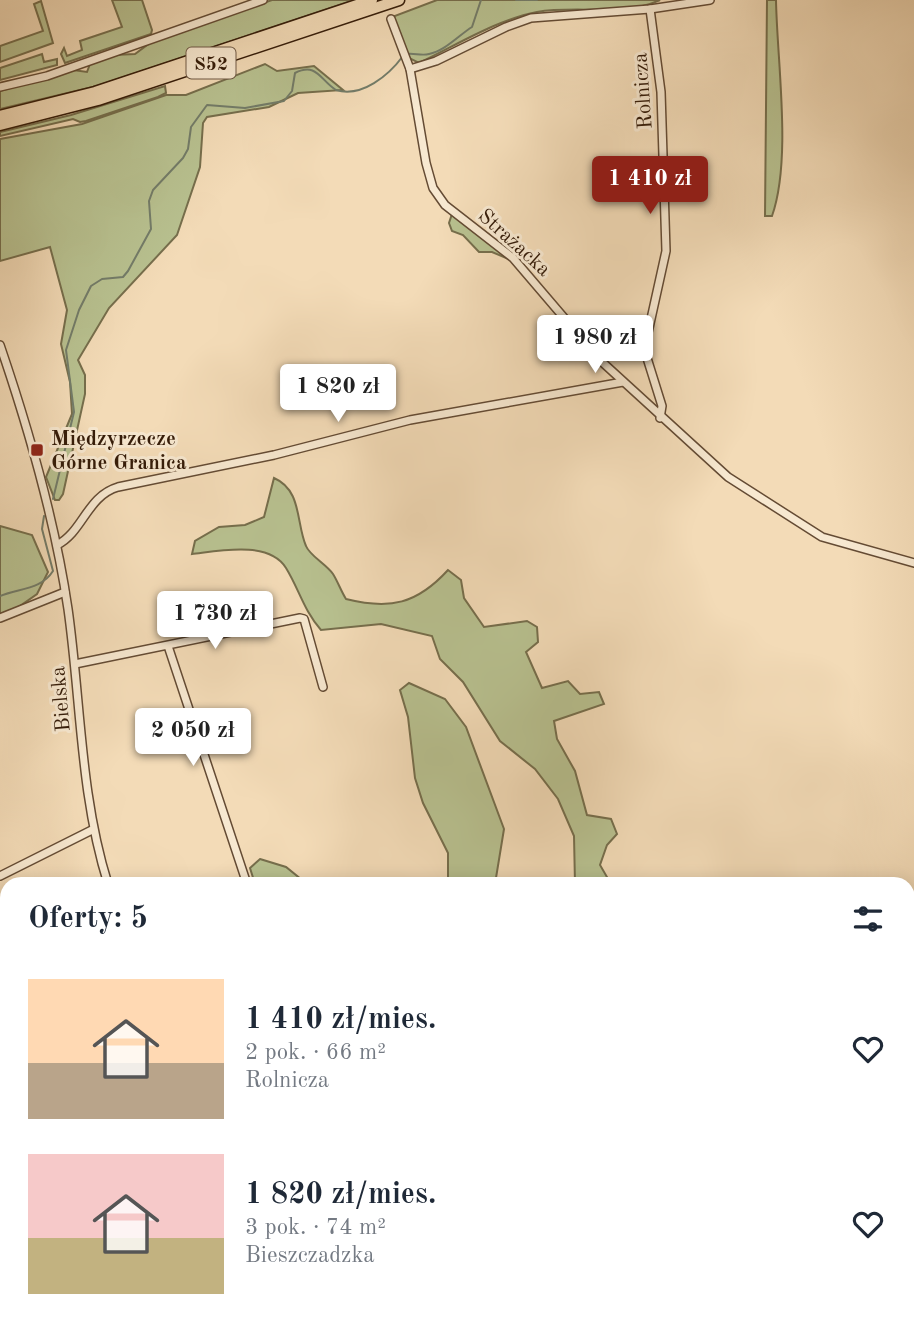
<!DOCTYPE html>
<html lang="pl">
<head>
<meta charset="utf-8">
<style>
  :root { --surface:#fff; --page:#f2f2f3; --text:#1f2937; --muted:#747a83; --accent:#8f2418 }
  body { margin:0; font-family:"Old Standard TT",serif; background:var(--page); color:var(--text); height:100vh; display:flex; flex-direction:column; font-size:26px; white-space:nowrap }
  * { box-sizing:border-box; margin:0 }
  p { font-size:23px; color:var(--muted) }
  .icon { flex:none; width:38px; height:38px; fill:none; stroke:currentColor; stroke-width:2; stroke-linecap:round; stroke-linejoin:round }
  .map { position:relative; flex:1; overflow:hidden }
  .drawer { position:absolute; left:0px; top:877px; width:915px; height:450px; display:flex; flex-direction:column; background:var(--surface); border-radius:21px 21px 0 0; box-shadow:0 4px 18px #0003 }
  .drawer>* { flex:none }
  .price { position:absolute; translate:-50% -60px; padding:0 16px; border-radius:7px; background:#fff; color:#222; font-size:23px; line-height:46px; filter:drop-shadow(0 2px 4px #0008) }
  .price::after { content:''; position:absolute; left:50%; top:42px; width:21px; height:16px; margin-left:-10px; background:inherit; clip-path:polygon(0 0,100% 0,50% 100%) }
  .price.current { background:var(--accent); color:#fff }
  ul { padding:0; list-style:none }
  li { display:flex; align-items:center; gap:21px; height:175px; padding:0 28px }
  li span { display:grid; place-items:center; flex:none; width:196px; height:140px; border-radius:0px; color:#555 }
  li>.icon { margin-inline-start:auto }
  span .icon { width:84px; height:84px; fill:#fffc; stroke-width:1 }
  li b { font-size:30px }
  h2 { display:flex; justify-content:space-between; align-items:center; height:84px; padding:0 28px; font-size:30px }
  .map>svg:first-child { display:block }
  .green { fill:#b8c190; stroke:#766e4c; stroke-width:2 }
  .lines { fill:none; stroke-linecap:round; stroke-linejoin:round }
  .stream { stroke:#737c69; stroke-width:2 }
  .minor-casing { stroke:#644b34; stroke-width:10 }
  .highway-casing { stroke:#341b08; stroke-width:13 }
  .minor { stroke:#f7e8d0; stroke-width:7 }
  .highway { stroke:#f3dbb7; stroke-width:10 }
  .poi-dot { fill:#8f2418; stroke:#f7e8d0; stroke-width:2.5 }
  .labels { text-anchor:middle; stroke-width:6; stroke-linejoin:round; paint-order:stroke }
  .shield { fill:#f7e8d0; stroke:#6e5844; stroke-width:2 }
  .shield-label { font-size:19px; font-weight:bold; fill:#341b08 }
  .street-label { font-size:21px; fill:#341b08; stroke:#f7e8d0 }
  .poi-label { font-size:21px; font-weight:bold; fill:#341b08; stroke:#f7e8d0; text-anchor:start }
</style>
</head>
<body>
<div class="map">
<svg width="914" height="1326" viewBox="0 0 914 1326">
  <rect width="100%" height="100%" fill="#f3dbb7"/>
  <filter id="stains"><feTurbulence type="fractalNoise" baseFrequency=".00286" numOctaves="4"/><feColorMatrix values="0 0 0 0 .2 0 0 0 0 .09 0 0 0 0 .02 0 0 0 .5 -.17"/></filter>
  <radialGradient id="worn" r=".72"><stop offset=".6" stop-color="#630" stop-opacity="0"/><stop offset="1" stop-color="#630" stop-opacity=".3"/></radialGradient>
  <!-- green -->
  <g class="green">
    <polygon points="112,0 142,0 152,30 151,34 65,63 61,54 64,48 67,56 82,50 80,41 122,27"/>
    <polygon points="272,0 354,0 97,86 0,109 0,91 73,70 87,72 90,64 114,55 135,54 154,40"/>
    <path d="M437,0h223c-36,17 -84,5 -123,12 -41,8 -80,33 -118,51l-10,-5 -17,-41z"/>
    <path d="M767,0h9c1,62 16,159 -4,216h-7z"/>
    <polygon points="41,1 53,43 0,62 0,46 43,31 34,4"/>
    <polygon points="42,54 44,62 57,59 57,65 0,80 0,68"/>
    <polygon points="265,64 277,71 314,66 343,90 298,93 269,107 207,117 203,123 200,167 177,235 109,308 78,360 85,375 85,394 63,494 59,500 55,500 46,477 72,414 70,382 61,344 67,310 50,247 0,261 0,139 82,124 166,95 186,95"/>
    <polygon points="165,86 166,93 158,97 86,121 80,122 73,119 0,136 0,132 71,115"/>
    <polygon points="452,214 511,260 492,252 479,252 463,235 452,231 449,223"/>
    <path d="M274,478c28,12 22,45 32,68 4,10 20,18 27,28 5,8 8,17 13,25 44,11 71,5 102,-29l13,10 3,18 20,29 43,-6 10,6 1,15 -12,10 16,36 26,-7 12,13 19,-2 5,12 -50,17 3,18 18,32 12,44 24,4 6,15 -10,11 -7,20 11,19h-36l-1,-48 -16,-37 -23,-30 -35,-28 -37,-59 -23,-23 -8,-23 -51,-12 -60,6c-17,-19 -22,-41 -35,-62 -17,-28 -68,-17 -94,-14l3,-13 24,-14 26,-2 19,-8z"/>
    <polygon points="0,526 32,535 48,572 37,594 0,620"/>
    <polygon points="409,683 445,699 466,727 504,829 495,884 448,884 448,853 423,803 415,778 408,717 400,690"/>
    <polygon points="260,859 286,867 307,884 255,884 250,868"/>
    <polygon points="331,1320 461,1320 465,1326 335,1326"/>
  </g>
  <g class="lines">
    <!-- stream -->
    <g class="stream">
      <polyline points="516,0 537,0"/>
      <path d="M407,54c7,-1 15,2 22,0 16,-3 30,-19 43,-27l9,-27"/>
      <path d="M53,499l21,-87 -8,-62 13,-40 12,-24 11,-7 21,-2 5,-6 23,-42 -2,-28 4,-11 30,-32 5,-9 3,-22 16,-22 38,3 39,-7 8,-10 3,-18c22,-11 25,7 41,17 26,8 53,-15 67,-34"/>
      <path d="M0,596c19,-8 41,-6 53,-25l-11,-42 2,-13"/>
    </g>
    <!-- minor casing -->
    <g class="minor-casing">
      <g id="minor">
        <polyline points="650,9 661,92 666,251 647,337 647,358 662,406 660,418"/>
        <polyline points="391,19 410,69 426,163 433,188 445,205 513,258 601,361 728,477 822,537 914,563"/>
        <polyline points="410,69 436,61 506,27 531,18 650,9 710,0"/>
        <polyline points="0,87 47,76 263,0"/>
        <path d="M0,345c29,85 55,175 68,264 13,92 12,186 40,275"/>
        <path d="M57,545c26,-13 30,-49 61,-58l156,-32 136,-35 213,-38"/>
        <polyline points="0,618 65,592"/>
        <polyline points="168,646 246,881"/>
        <polyline points="75,664 300,618 304,619 323,687"/>
        <polyline points="0,876 92,830"/>
        <polyline points="311,1320 316,1326"/>
        <polyline points="54,1326 59,1320"/>
      </g>
    </g>
    <!-- highway casing -->
    <g class="highway-casing">
      <g id="highway">
        <polyline points="0,116 95,92 372,0"/>
        <polyline points="0,125 98,100 399,0"/>
      </g>
    </g>
    <!-- minor -->
    <use href="#minor" class="minor"/>
    <!-- highway -->
    <use href="#highway" class="highway"/>
  </g>
  <!-- markers -->
  <rect class="poi-dot" x="30" y="443" width="14" height="14" rx="3.5"/>
  <g class="labels">
    <!-- shield labels -->
    <rect class="shield" x="186.5" y="47.5" width="49" height="31" rx="5"/>
    <g class="shield-label">
      <text x="211" y="70">S52</text>
    </g>
    <!-- street labels -->
    <g class="street-label">
      <text transform="translate(642 91) rotate(-94)" y="7">Rolnicza</text>
      <text transform="translate(515 242) rotate(42)" y="7">Strażacka</text>
      <text transform="translate(60 699) rotate(-95)" y="7">Bielska</text>
    </g>
    <!-- poi labels -->
    <g class="poi-label">
      <text x="51" y="445">Międzyrzecze<tspan x="51" dy="24">Górne Granica</tspan></text>
    </g>
  </g>
  <rect width="100%" height="100%" filter="url(#stains)"/>
  <rect width="100%" height="100%" fill="url(#worn)"/>
</svg>
<b class="price current" style="left:650px;top:216px">1 410 zł</b>
<b class="price" style="left:595px;top:375px">1 980 zł</b>
<b class="price" style="left:338px;top:424px">1 820 zł</b>
<b class="price" style="left:215px;top:651px">1 730 zł</b>
<b class="price" style="left:193px;top:768px">2 050 zł</b>
<section class="drawer">
<h2>Oferty: 5<svg class="icon" aria-label="filters" viewBox="0 0 24 24"><path d="M4 7h16M4 17h16"/><circle cx="9" cy="7" r="2"/><circle cx="15" cy="17" r="2"/></svg></h2>
<ul>
<li><span style="background:linear-gradient(#ffd9b3 60%,#b9a48a 0)"><svg class="icon" aria-label="home" viewBox="0 0 24 24"><path d="M3 11l9-7 9 7M6 9v11h12V9"/></svg></span><div><b>1 410 zł/mies.</b><p>2 pok. · 66 m²</p><p>Rolnicza</p></div><svg class="icon" aria-label="heart" viewBox="0 0 24 24"><path d="M12 20l-8-8c-3-5 5-10 8-4 3-6 11-1 8 4z"/></svg></li>
<li><span style="background:linear-gradient(#f6c9c9 60%,#c2b280 0)"><svg class="icon" aria-label="home" viewBox="0 0 24 24"><path d="M3 11l9-7 9 7M6 9v11h12V9"/></svg></span><div><b>1 820 zł/mies.</b><p>3 pok. · 74 m²</p><p>Bieszczadzka</p></div><svg class="icon" aria-label="heart" viewBox="0 0 24 24"><path d="M12 20l-8-8c-3-5 5-10 8-4 3-6 11-1 8 4z"/></svg></li>
</ul>
</section>
</div>
</body>
</html>
